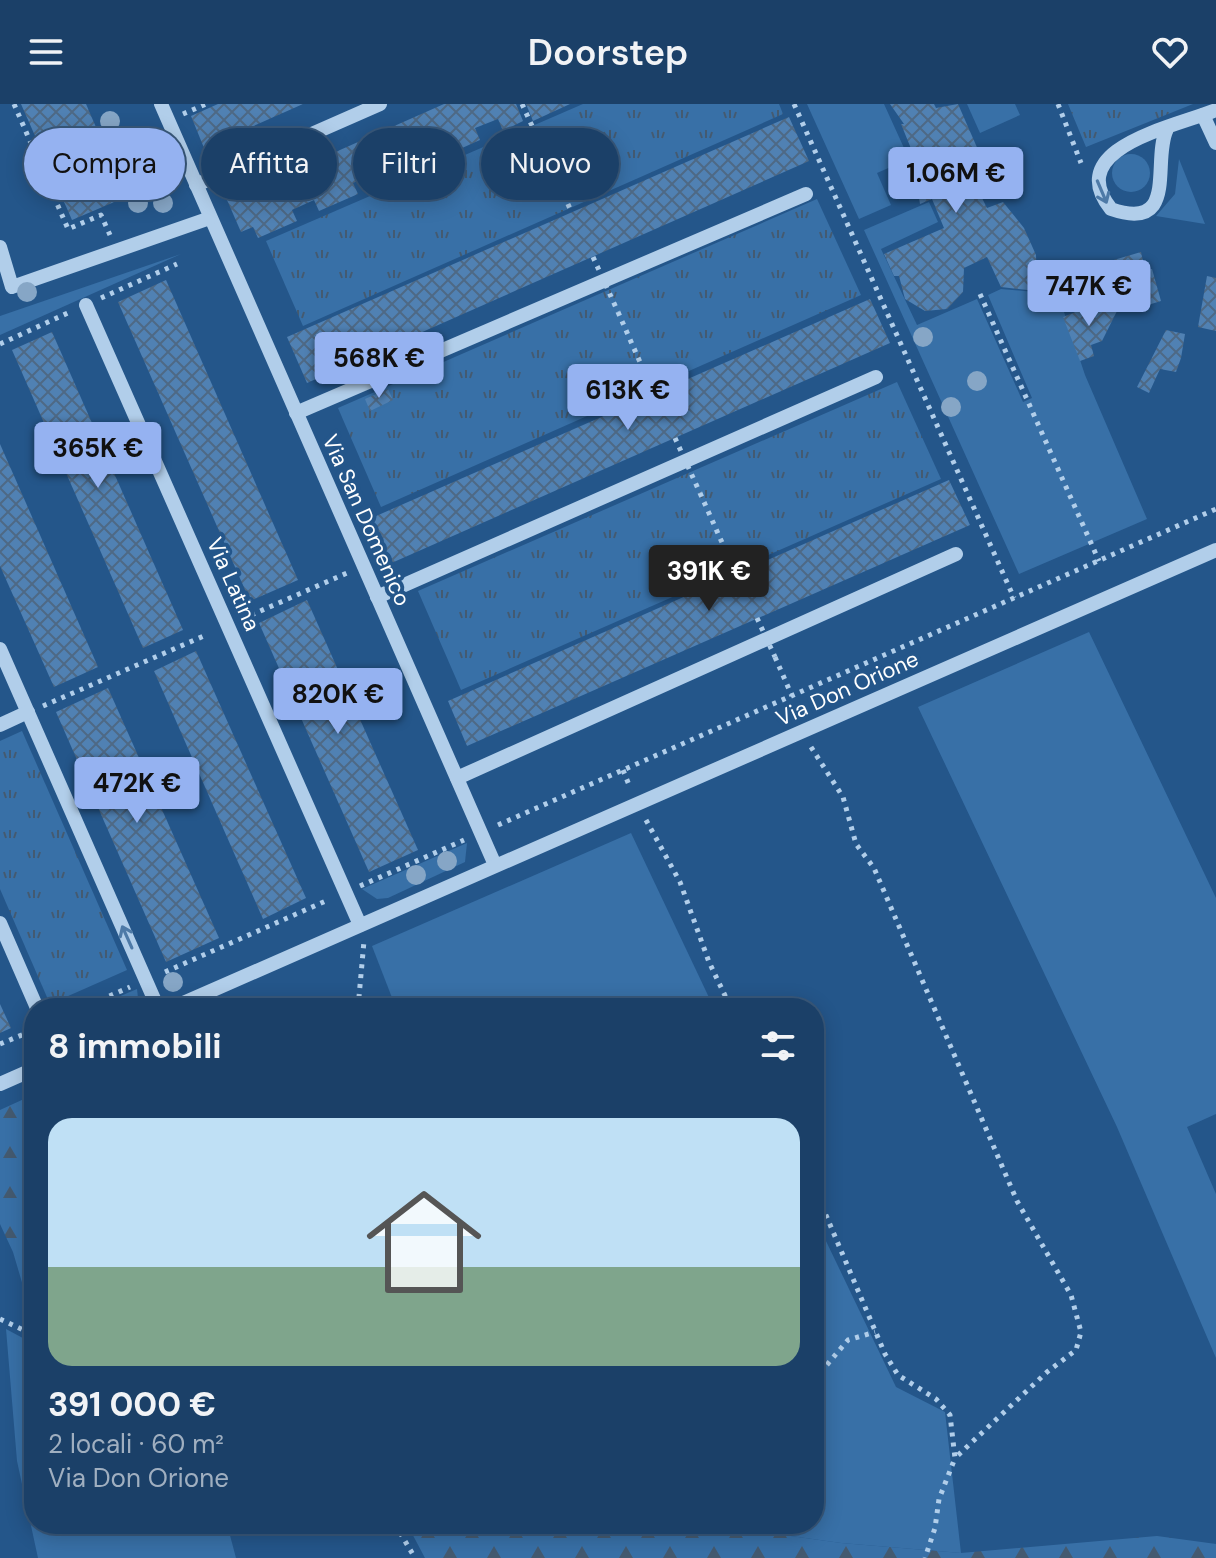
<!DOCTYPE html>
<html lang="it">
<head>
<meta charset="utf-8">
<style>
  :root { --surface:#1b4068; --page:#284b71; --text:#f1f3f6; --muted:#a0afc0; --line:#39597c; --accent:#95b2f1 }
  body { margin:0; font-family:"DM Sans",sans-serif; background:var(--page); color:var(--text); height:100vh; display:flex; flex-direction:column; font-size:30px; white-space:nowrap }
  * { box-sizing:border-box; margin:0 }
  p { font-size:26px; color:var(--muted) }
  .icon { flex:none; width:44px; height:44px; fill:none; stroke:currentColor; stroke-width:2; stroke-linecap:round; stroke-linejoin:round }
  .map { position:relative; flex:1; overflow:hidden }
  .sheet { position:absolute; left:24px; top:894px; width:800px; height:536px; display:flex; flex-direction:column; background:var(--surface); border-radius:32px; box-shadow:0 4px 20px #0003,0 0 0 2px var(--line) }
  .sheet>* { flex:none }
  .hud { position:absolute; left:24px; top:24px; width:800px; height:72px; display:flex; gap:16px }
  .price { position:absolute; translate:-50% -68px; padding:0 18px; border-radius:8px; background:var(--accent); color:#111; font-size:26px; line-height:52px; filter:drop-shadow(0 2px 4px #0008) }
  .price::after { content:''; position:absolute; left:50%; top:48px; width:24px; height:18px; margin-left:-12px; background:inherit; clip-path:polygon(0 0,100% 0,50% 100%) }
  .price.on { background:#222; color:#fff }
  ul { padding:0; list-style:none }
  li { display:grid; align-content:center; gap:16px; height:424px; padding:0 24px }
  li span { display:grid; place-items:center; height:248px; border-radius:24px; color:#555 }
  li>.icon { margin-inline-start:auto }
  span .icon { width:144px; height:144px; fill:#fffc; stroke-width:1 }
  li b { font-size:34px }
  h2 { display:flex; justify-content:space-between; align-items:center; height:96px; padding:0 24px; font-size:34px }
  .pill { padding:0 28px; border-radius:36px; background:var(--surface); box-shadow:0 4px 20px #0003,0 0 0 2px var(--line); font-size:28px; line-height:72px }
  .pill.on { background:var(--accent); color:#111 }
  header { display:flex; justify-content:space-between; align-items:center; height:104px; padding:0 24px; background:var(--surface); font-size:36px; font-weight:600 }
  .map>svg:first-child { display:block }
  .grass { fill:#3870a7 }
  .forest { fill:url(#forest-firs) }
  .park { fill:url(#park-tufts) }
  .building { fill:url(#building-cross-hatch) }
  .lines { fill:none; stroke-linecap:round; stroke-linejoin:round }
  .path { stroke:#b1ceea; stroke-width:5; stroke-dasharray:4 6; stroke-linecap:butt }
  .minor { stroke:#b1ceea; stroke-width:14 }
  .path-bridge { stroke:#b1ceea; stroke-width:5; stroke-dasharray:4 6; stroke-linecap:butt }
  .tree { fill:#86a6c6 }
  .oneway { stroke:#4e7aa7 }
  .labels { text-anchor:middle; stroke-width:8; stroke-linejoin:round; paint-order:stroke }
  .street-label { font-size:22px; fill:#fff; stroke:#24568a }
</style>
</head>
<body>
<header><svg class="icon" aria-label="menu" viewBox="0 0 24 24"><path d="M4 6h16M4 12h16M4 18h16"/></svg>Doorstep<svg class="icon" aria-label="heart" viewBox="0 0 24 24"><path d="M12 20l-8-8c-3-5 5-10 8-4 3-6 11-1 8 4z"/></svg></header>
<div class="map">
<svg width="1216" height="1454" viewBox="0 0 1216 1454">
  <defs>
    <pattern id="forest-firs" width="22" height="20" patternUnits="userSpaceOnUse" patternTransform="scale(2)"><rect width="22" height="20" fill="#3870a7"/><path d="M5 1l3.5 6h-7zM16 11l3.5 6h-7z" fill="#445a70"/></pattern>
    <pattern id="park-tufts" width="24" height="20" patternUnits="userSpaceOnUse" patternTransform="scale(2)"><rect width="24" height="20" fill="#3870a7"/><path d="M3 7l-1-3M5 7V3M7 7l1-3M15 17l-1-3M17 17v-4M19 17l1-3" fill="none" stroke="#445a70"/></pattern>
    <pattern id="building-cross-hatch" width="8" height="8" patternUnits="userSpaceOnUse" patternTransform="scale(2)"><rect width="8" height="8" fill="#5081b3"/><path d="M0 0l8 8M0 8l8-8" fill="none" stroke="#4e6985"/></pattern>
  </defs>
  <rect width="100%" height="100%" fill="#24568a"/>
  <!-- grass -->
  <g class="grass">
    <polygon points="807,0 884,0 909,55 877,69 891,101 859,115"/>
    <polygon points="967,0 1015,0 1020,11 980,29"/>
    <circle cx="1131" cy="69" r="19"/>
    <polygon points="1179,55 1205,120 1156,112 1175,90"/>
    <polygon points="929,98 938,118 881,145 917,221 977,195 1023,298 1032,294 988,191 1001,185 1058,190 1085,271 1147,415 1019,470 864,126"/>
    <polygon points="181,150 0,231 0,212"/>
    <polygon points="1089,528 1216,794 1216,1010 1187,1023 1216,1090 1216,1254 1117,1023 918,603"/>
    <polygon points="631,729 714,904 396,904 372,842"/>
    <polygon points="467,739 465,758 388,794 377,795 362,785"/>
    <polygon points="137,885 138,894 133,904 92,904"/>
    <polygon points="814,1112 896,1283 945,1308 961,1449 841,1439 705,1420 814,1420"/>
    <polygon points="6,1225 34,1240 34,1420 227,1420 236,1454 38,1454 17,1357"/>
  </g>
  <!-- forest -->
  <g class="forest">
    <polygon points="24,995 34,1056 34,1219 13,1148 0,1120 0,1006"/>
    <polygon points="407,1420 705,1420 841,1439 961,1449 1157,1432 1216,1440 1216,1454 425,1454"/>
  </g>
  <!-- park -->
  <g class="park">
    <polygon points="583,0 779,0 783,10 303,222 266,137"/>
    <polygon points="1068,0 1193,0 1086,43"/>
    <polygon points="817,95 861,191 381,403 338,304"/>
    <polygon points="897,278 941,375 461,586 418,487"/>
    <polygon points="22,627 127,866 50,900 0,785 0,637"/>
  </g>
  <!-- building -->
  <g class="building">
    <polygon points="21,0 86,0 126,93 72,116"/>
    <polygon points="218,0 303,0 204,44 191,12"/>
    <polygon points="444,0 516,0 523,17 503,27 498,15 475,24 480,36 442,53 437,42 415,52 420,63 380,80 375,69 353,79 358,90 319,107 314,96 292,106 297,117 258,134 253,123 241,128 227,96"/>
    <polygon points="526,0 570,0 533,17"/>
    <polygon points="890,0 934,0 936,4 958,0 979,48 973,50 990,87 981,92 987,104 1003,98 1024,124 1036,151 1037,187 1001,183 987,153 964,164 963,188 947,205 925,207 905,195 899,172 894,172 884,150 944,124 932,95 920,100 916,76 923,74 901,20 904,20"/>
    <polygon points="789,13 809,57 307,279 287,233"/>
    <polygon points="1141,148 1145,166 1152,165 1161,197 1125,208 1118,182 1075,201 1066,170"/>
    <polygon points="1207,172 1216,174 1216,227 1198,223"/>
    <polygon points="166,176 298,476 250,497 118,198"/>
    <polygon points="870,195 890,239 387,461 367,416"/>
    <polygon points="1100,198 1117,207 1102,237 1091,241 1094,252 1080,257 1063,213"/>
    <polygon points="1166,226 1185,230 1181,254 1176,268 1160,265 1149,289 1137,283"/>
    <polygon points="52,228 183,526 143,544 12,246"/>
    <polygon points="388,285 393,296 370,307 365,295"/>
    <polygon points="0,340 98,563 54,583 0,462"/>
    <polygon points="949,376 970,421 467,642 448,597"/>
    <polygon points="307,496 418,746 369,768 259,519"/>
    <polygon points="196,547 306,794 263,815 154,567"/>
    <polygon points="108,584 219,834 166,858 56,608"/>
    <polygon points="0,900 11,924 0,929"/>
  </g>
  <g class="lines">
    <!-- path -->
    <g class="path">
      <polyline points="14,0 68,125 101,111 110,131"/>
      <polyline points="522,0 572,109"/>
      <polyline points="794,0 1014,494"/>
      <polyline points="1058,0 1081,59"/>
      <polyline points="183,10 206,0"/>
      <polyline points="141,52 162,42"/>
      <polyline points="980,190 1099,457"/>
      <polyline points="101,194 177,160"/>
      <polyline points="618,208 654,290"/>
      <polyline points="0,240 70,208"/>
      <polyline points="700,389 736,470"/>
      <polyline points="242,515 347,469"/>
      <polyline points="775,553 792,592"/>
      <polyline points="43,602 206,531"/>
      <polyline points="811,643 843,693 856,740 874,764 1017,1097 1071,1191 1081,1228 1076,1246 1047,1268 955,1354"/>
      <polyline points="623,666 629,681"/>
      <polyline points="646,716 680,778 709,858 731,904"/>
      <polyline points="498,721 1216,405"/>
      <polyline points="360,782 464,736"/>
      <polyline points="165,868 328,796"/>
      <polyline points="82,904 130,883"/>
      <polyline points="358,904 364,837"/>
      <polyline points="0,940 34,926"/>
      <polyline points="814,1083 885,1250 898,1271 936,1295 950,1311 955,1354 939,1395 935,1424 925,1454"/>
      <polyline points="0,1215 34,1231"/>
      <polyline points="814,1276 848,1236 875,1228"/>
      <polyline points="395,1420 415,1454"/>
    </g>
    <!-- minor -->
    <g class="minor">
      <polyline points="161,0 495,761"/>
      <polyline points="1203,11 1216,39"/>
      <path d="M1167,25c-16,31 13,104 -56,80 -49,-61 63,-82 105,-99"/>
      <polyline points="196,81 380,0"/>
      <polyline points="0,143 12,183 210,114"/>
      <polyline points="86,201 360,821"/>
      <polyline points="296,309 806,90"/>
      <polyline points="377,493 876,273"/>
      <polyline points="0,545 158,904"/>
      <polyline points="0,621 28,608"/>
      <polyline points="457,674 956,450"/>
      <polyline points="0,819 37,904"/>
      <polyline points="172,904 1216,446"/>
      <polyline points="0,980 34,965"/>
    </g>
    <!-- path-bridge -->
    <g class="path-bridge">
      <polyline points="593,153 618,208"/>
      <polyline points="675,334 700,389"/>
      <polyline points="757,514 775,553"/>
    </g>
  </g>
  <!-- trees -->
  <g class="tree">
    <circle cx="110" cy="17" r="10"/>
    <circle cx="138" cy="99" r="10"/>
    <circle cx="163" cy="99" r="10"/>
    <circle cx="27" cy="188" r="10"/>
    <circle cx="923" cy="233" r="10"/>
    <circle cx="977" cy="277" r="10"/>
    <circle cx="951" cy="303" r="10"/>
    <circle cx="447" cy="757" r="10"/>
    <circle cx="416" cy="771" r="10"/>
    <circle cx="173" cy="878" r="10"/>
  </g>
  <!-- one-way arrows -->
  <defs><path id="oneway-shaft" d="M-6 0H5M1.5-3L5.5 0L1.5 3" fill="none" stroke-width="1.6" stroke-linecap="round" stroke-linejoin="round" transform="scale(2)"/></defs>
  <g class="oneway">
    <use href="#oneway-shaft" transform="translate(1102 88) rotate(67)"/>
    <use href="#oneway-shaft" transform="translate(127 833) rotate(-114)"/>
  </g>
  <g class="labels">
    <!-- street labels -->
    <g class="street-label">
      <text transform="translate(367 416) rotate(66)" y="8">Via San Domenico</text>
      <text transform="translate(234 480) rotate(66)" y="8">Via Latina</text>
      <text transform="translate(847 584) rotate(-24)" y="8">Via Don Orione</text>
    </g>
  </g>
</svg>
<b class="price" style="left:956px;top:111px">1.06M €</b>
<b class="price" style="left:1089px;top:224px">747K €</b>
<b class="price" style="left:379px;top:296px">568K €</b>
<b class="price" style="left:628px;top:328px">613K €</b>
<b class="price" style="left:98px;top:386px">365K €</b>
<b class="price on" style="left:709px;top:509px">391K €</b>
<b class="price" style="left:338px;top:632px">820K €</b>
<b class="price" style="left:137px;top:721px">472K €</b>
<div class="hud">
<a class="pill on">Compra</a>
<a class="pill">Affitta</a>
<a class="pill">Filtri</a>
<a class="pill">Nuovo</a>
</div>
<section class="sheet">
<h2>8 immobili<svg class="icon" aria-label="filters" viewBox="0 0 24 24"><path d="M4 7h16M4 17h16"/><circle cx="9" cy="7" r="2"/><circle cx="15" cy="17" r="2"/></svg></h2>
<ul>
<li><span style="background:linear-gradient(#bfe0f5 60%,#7fa58c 0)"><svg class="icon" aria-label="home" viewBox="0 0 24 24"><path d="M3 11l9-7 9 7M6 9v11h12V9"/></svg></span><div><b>391 000 €</b><p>2 locali · 60 m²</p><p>Via Don Orione</p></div></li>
</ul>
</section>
</div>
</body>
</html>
